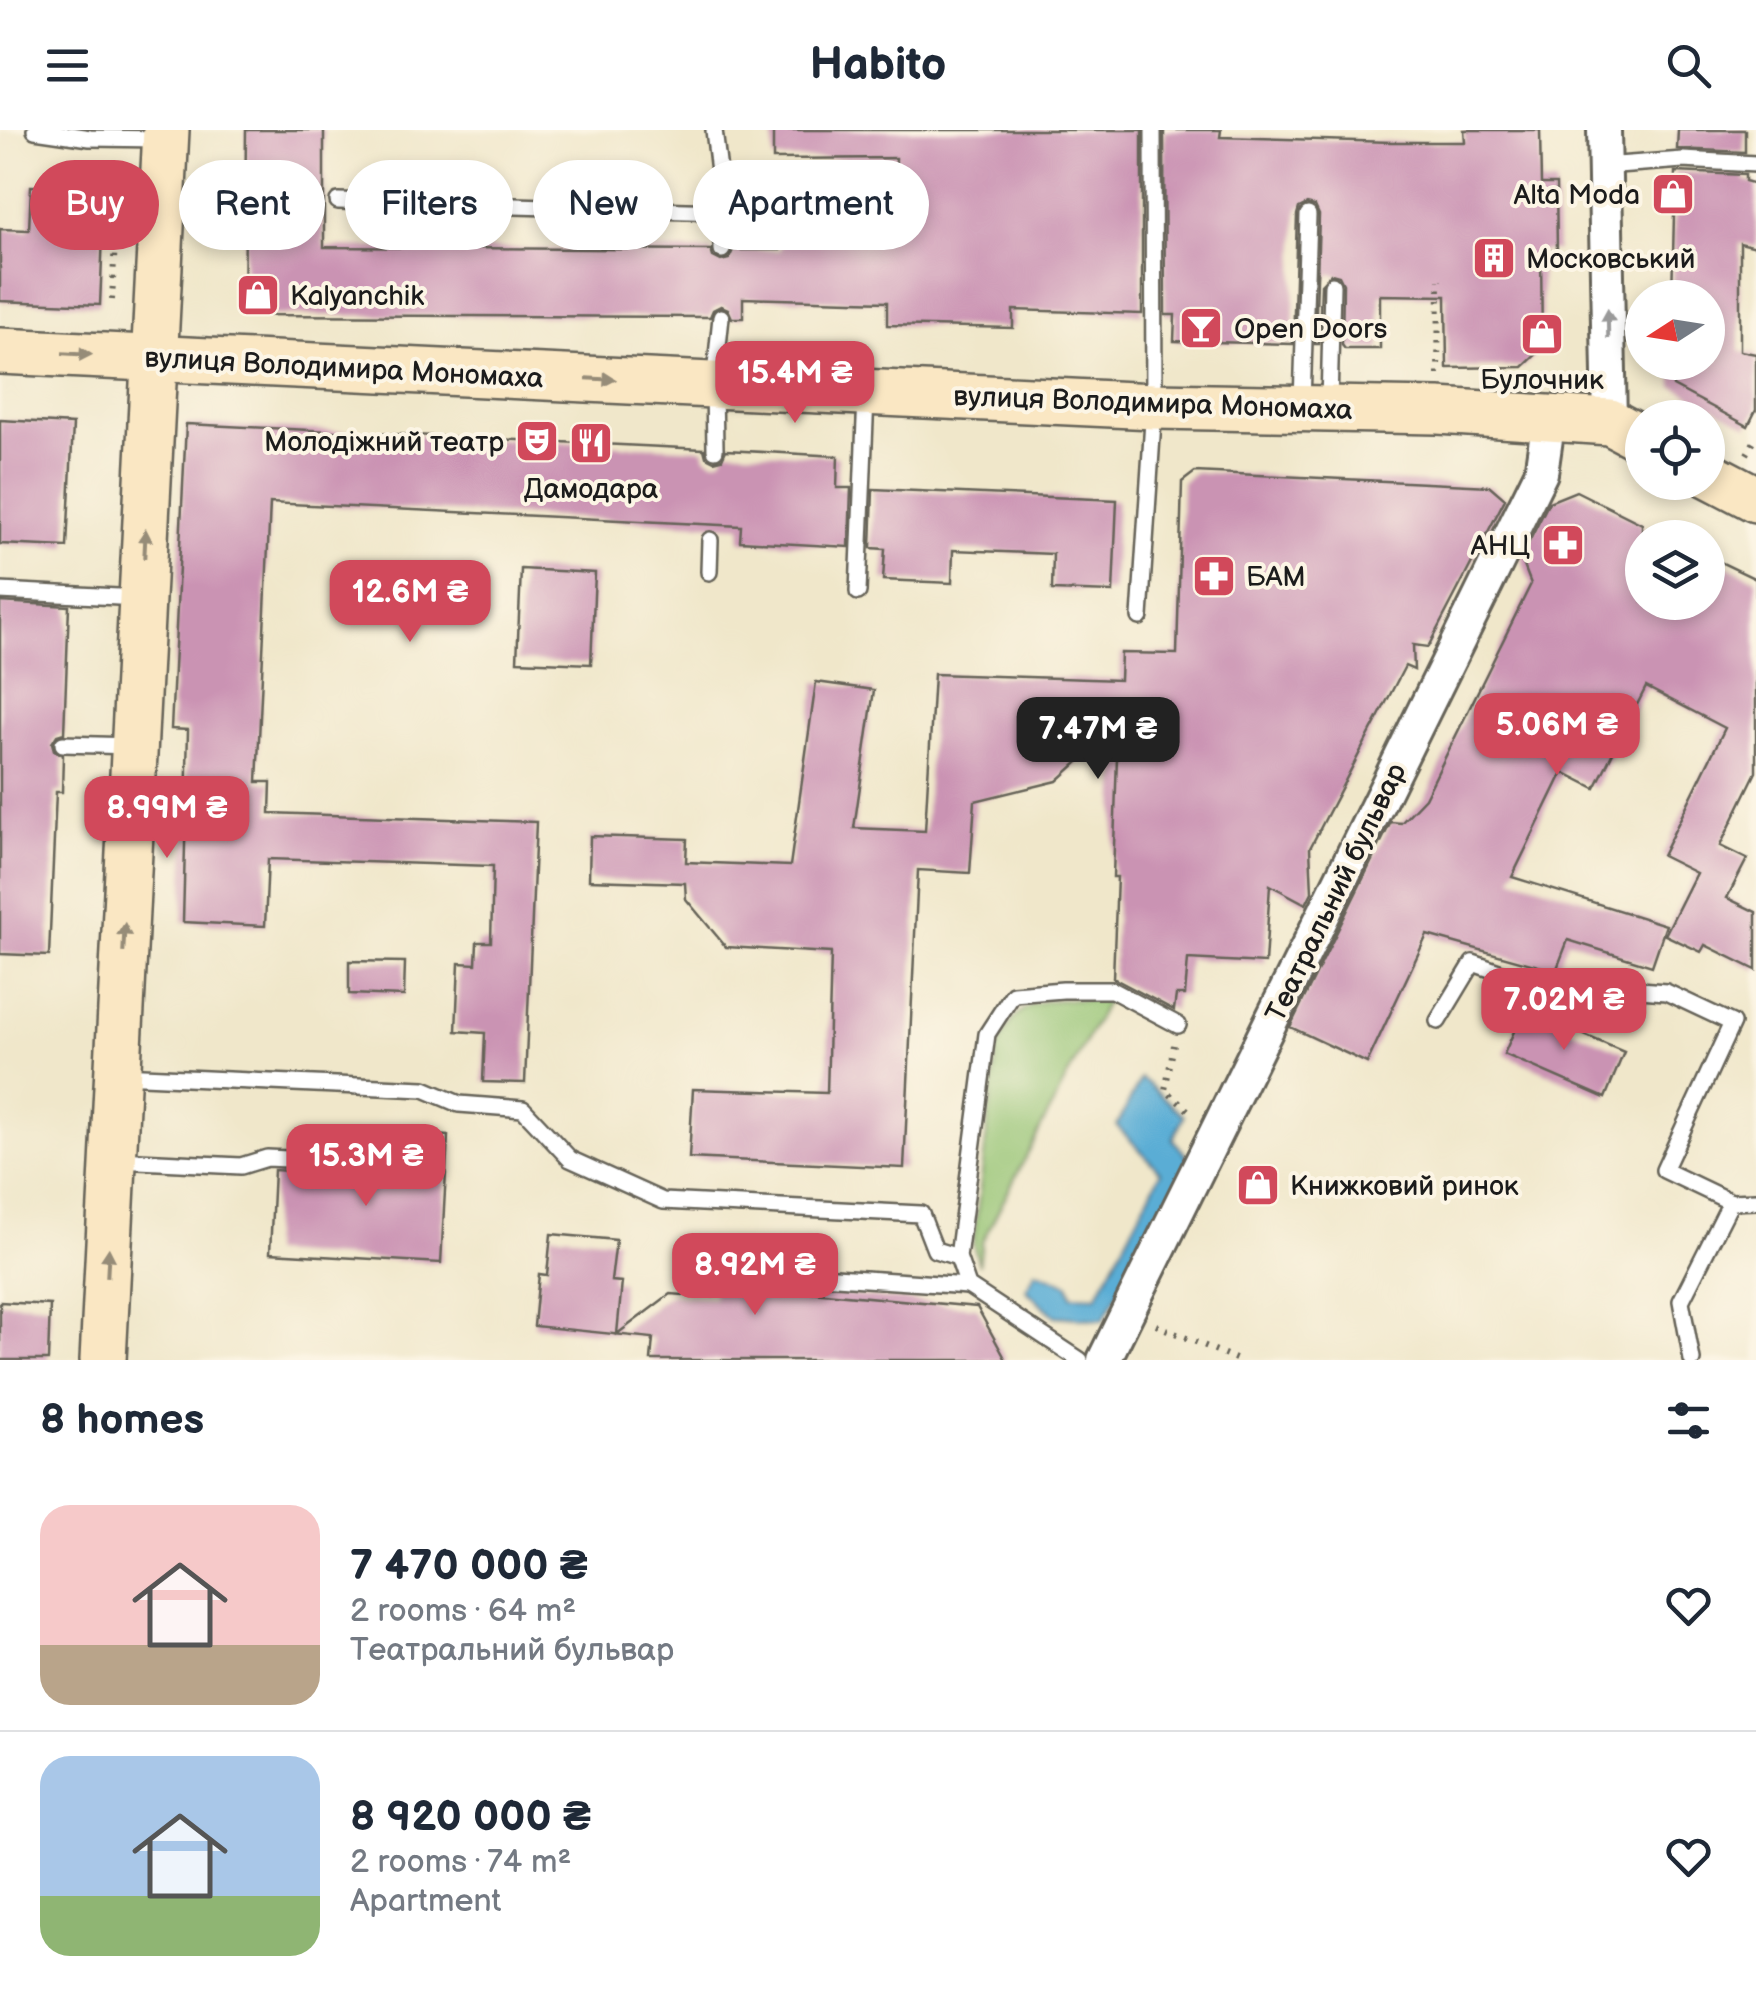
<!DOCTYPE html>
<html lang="en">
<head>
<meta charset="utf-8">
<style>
  :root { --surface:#fff; --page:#f2f2f3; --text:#1f2937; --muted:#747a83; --line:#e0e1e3; --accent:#d1495b }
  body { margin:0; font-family:"Balsamiq Sans",sans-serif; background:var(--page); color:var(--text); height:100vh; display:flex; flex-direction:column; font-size:38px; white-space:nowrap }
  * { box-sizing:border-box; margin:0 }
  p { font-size:32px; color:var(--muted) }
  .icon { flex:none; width:55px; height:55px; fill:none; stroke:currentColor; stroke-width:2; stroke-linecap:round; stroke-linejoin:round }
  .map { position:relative; height:1230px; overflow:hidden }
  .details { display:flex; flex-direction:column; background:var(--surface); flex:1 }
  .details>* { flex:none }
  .hud { position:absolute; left:30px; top:30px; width:1000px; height:90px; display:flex; gap:20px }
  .needle { width:65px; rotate:258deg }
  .tools { position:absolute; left:1625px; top:150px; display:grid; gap:20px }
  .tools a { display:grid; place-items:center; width:100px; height:100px; border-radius:50%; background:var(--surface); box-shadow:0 5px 15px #0003; font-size:50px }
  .price { position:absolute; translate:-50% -85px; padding:0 22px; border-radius:20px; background:var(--accent); color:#fff; font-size:32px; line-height:65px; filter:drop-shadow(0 2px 5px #0008) }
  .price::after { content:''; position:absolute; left:50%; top:60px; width:30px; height:22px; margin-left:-15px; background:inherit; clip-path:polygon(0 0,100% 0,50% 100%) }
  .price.current { background:#222; color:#fff }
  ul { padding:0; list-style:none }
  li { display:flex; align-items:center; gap:30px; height:250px; padding:0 40px }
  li+li { border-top:2px solid var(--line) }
  li span { display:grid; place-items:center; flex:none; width:280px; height:200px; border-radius:30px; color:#555 }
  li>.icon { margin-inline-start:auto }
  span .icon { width:120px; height:120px; fill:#fffc; stroke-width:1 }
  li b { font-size:42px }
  h2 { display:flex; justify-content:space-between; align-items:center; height:120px; padding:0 40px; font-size:42px }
  .chip { padding:0 35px; border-radius:45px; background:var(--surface); box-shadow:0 5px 15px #0003; font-size:35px; line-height:90px }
  .chip.current { background:var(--accent); color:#fff }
  header { display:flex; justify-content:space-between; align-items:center; height:130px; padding:0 40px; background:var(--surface); font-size:45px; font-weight:800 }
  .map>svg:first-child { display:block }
  .green { fill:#94c372; stroke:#587047; stroke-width:2.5 }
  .water { fill:#5aadd5; stroke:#3b6478; stroke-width:2.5 }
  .building { fill:#ca93b3 }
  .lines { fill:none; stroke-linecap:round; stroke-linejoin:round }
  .lane-casing { stroke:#666359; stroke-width:20 }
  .street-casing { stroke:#666359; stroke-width:38 }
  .secondary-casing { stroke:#666359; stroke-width:50 }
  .path { stroke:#666359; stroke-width:6; stroke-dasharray:2.5 8; stroke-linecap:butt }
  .lane { stroke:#fff; stroke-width:15 }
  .street { stroke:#fff; stroke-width:32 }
  .secondary { stroke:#fae7c3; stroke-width:45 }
  .oneway { fill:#999 }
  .oneway2 { fill:#968c78 }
  .labels { text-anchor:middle; stroke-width:8; stroke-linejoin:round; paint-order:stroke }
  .poi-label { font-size:28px; fill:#1c1c1c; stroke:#fcf5e5; text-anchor:start }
  .street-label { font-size:28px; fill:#1c1c1c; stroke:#fcf5e5 }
</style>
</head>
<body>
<header><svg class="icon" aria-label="menu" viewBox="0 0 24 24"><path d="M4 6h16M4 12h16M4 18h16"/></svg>Habito<svg class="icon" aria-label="search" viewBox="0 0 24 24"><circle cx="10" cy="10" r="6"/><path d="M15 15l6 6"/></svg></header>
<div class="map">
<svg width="1756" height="1230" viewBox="0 0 1756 1230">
  <rect width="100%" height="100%" fill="#fcf5e5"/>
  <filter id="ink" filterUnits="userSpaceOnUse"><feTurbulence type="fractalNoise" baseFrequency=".01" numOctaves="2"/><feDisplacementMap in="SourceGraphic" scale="20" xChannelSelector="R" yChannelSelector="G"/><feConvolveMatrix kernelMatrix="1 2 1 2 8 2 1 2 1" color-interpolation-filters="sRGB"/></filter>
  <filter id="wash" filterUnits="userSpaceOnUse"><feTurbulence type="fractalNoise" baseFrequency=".0048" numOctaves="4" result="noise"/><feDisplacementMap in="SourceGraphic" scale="40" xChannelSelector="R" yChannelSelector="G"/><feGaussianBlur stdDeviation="2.25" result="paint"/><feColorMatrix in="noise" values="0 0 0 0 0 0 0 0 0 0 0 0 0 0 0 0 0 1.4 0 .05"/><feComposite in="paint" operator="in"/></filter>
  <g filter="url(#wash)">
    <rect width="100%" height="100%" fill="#f0e7ca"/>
    <!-- green -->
    <path class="green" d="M1107,870l-125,242 -3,23 -6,-20 24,-194c21,-62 54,-50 110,-51z"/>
    <!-- water -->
    <polygon class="water" points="1141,948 1184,986 1173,1009 1190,1030 1103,1190 1055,1186 1026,1160 1036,1141 1068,1154 1072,1165 1097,1166 1161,1042 1117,996"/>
    <g id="blocks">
      <!-- building -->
      <g class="building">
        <polygon points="246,0 324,0 324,117 711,120 713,127 721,131 729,129 733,120 780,120 780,104 894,107 896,28 773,29 773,0 1142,0 1142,184 1013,180 1013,198 887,195 887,172 743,168 743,188 732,188 728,179 721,176 713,180 710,187 244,185"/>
        <polygon points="1164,0 1221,0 1220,7 1392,12 1465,12 1464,0 1540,0 1541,54 1556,54 1557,121 1541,121 1542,219 1523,237 1447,238 1446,166 1380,165 1380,219 1345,219 1342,215 1343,154 1339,146 1331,144 1321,154 1319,214 1315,214 1319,85 1315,76 1307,74 1299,78 1297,85 1293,214 1174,211 1175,185 1165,185"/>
        <polygon points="1678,0 1745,0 1745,22 1677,19"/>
        <polygon points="1675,42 1745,45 1745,51 1756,54 1756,117 1740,113 1740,221 1756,224 1756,280 1748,296 1673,256 1672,232 1708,232 1708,168 1672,168"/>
        <polygon points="31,56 105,58 100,175 0,171 0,99 29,100"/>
        <polygon points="0,290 73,294 67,417 0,414"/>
        <polygon points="186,294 704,319 706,327 714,331 722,329 726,320 838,326 837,358 851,358 849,417 740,411 741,396 270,373 257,652 271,652 270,683 536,692 525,953 483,952 485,903 456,901 459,833 476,834 477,812 491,812 493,736 268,729 265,796 183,792 188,600 171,599"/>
        <polygon points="1195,342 1490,356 1505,369 1428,517 1413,515 1414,540 1405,536 1310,718 1312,762 1306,774 1270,755 1265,833 1188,829 1185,865 1176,865 1174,880 1113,848 1117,747 1113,747 1118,596 1057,651 975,671 970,743 918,740 904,1038 689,1028 693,959 827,963 831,823 726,817 686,769 685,753 589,750 590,706 687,709 686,732 790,736 816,552 874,560 854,698 925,701 934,544 1120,550 1121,523 1177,524 1182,352"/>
        <polygon points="873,359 1117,370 1113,462 1052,460 1053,424 953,420 952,453 883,450 885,419 871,418"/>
        <polygon points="1576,361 1642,394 1642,472 1708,472 1708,426 1756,449 1756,642 1720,716 1747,729 1727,768 1756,782 1756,840 1705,815 1701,822 1665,805 1696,743 1662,726 1725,598 1646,557 1595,658 1563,642 1512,747 1666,795 1652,836 1568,810 1556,841 1427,805 1367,933 1290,897 1391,692 1401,693 1425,668 1531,454 1521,428 1549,372"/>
        <polygon points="521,439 595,443 591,534 517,531"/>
        <polygon points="0,472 69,476 64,603 57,605 52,613 54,620 63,625 62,662 56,662 49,826 0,824"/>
        <polygon points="349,831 405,832 404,866 349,864"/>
        <polygon points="1524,879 1624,922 1605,968 1504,924"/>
        <polygon points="402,1003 448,1006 441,1133 270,1123 274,1040 399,1048"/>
        <polygon points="551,1104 616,1110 611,1151 622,1152 617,1204 670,1164 713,1167 714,1153 977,1177 1006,1230 651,1230 653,1208 534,1196 539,1144 547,1145"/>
        <polygon points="0,1172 50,1175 48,1230 0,1230"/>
      </g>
    </g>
  </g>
  <g filter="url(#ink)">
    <use href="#blocks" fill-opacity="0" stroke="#666359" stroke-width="2.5"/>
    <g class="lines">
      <!-- lane casing -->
      <g class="lane-casing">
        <g id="lane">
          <polyline points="35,0 90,8 161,9"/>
          <polyline points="714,0 721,58 722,120"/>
          <polyline points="1604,36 1683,30 1756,34"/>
          <polyline points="338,71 722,82"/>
          <polyline points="1302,273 1308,85"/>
          <polyline points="1329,274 1332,155"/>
          <polyline points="715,320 714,255 721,187"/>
          <polyline points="709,442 710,410"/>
          <polyline points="0,461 138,468"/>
          <polyline points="858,462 866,266"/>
          <polyline points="1140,487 1154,276 1153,0"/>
          <polyline points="63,614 132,616"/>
          <polyline points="1438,891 1473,833 1608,880 1627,859 1666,862 1732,893 1664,1040 1731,1072"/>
          <polyline points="121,945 424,959 459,974 523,979 570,1029 663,1071 921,1084 935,1120 958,1127"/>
          <polyline points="118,1030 241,1036 267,1028 372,1033"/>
          <polyline points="747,1141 968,1156"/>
          <polyline points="1080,1230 968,1156 958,1127 987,904 1013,864 1063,860 1112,860 1178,895"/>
          <polyline points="1692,1230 1681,1171 1731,1072 1756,1071"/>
        </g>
      </g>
      <!-- street casing -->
      <g class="street-casing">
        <g id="street">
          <polyline points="1604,0 1610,292"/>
          <polyline points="1104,1230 1541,343 1549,288"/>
        </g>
      </g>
      <!-- secondary casing -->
      <g class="secondary-casing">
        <g id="secondary">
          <polyline points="0,221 1154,276 1438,281 1610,292 1642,309"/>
          <polyline points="1708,344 1756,369"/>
          <polyline points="103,1230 166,0"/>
        </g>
      </g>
      <!-- path -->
      <g class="path">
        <polyline points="112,170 119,31"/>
        <polyline points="1438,245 1439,150"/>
        <polyline points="1747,324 1756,308"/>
        <polyline points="1174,915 1165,960 1189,981"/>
        <polyline points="1156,1195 1238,1230"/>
      </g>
      <!-- lane -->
      <use href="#lane" class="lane"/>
      <!-- street -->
      <use href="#street" class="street"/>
      <!-- secondary -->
      <use href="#secondary" class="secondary"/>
    </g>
    <!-- one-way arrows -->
    <defs><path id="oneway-solid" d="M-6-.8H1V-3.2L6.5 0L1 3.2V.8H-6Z" transform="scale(2.5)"/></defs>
    <use class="oneway" href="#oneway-solid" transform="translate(1608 194) rotate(-91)"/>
    <g class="oneway2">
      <use href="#oneway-solid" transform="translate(77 224) rotate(3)"/>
      <use href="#oneway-solid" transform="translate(601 249) rotate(3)"/>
      <use href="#oneway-solid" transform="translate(145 414) rotate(-87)"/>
      <use href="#oneway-solid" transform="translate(124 808) rotate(-87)"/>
      <use href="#oneway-solid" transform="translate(108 1133) rotate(-87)"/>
    </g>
  </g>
  <!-- icons -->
  <defs>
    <g id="shop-square" transform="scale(2.25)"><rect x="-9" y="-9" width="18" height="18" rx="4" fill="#d1495b" stroke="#fcf5e5"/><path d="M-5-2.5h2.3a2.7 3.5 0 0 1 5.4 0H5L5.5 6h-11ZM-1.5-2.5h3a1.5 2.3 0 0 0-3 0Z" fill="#fff"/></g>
    <g id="building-square" transform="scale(2.25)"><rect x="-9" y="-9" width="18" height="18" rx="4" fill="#d1495b" stroke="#fcf5e5"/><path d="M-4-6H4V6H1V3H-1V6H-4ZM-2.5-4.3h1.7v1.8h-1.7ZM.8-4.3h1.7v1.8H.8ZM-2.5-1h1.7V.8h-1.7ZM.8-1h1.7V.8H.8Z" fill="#fff"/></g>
    <g id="bar-square" transform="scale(2.25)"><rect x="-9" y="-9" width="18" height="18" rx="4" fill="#d1495b" stroke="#fcf5e5"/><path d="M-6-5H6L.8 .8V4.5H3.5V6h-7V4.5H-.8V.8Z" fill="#fff"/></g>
    <g id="theatre-square" transform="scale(2.25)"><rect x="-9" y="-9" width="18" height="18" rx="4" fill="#d1495b" stroke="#fcf5e5"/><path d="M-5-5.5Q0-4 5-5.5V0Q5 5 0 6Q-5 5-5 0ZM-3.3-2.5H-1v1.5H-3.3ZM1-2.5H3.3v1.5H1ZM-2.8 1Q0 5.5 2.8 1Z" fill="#fff"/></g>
    <g id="restaurant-square" transform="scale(2.25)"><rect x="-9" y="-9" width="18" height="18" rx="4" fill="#d1495b" stroke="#fcf5e5"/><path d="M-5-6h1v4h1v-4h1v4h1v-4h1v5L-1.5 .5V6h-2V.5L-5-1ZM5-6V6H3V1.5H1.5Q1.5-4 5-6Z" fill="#fff"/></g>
    <g id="pharmacy-square" transform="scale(2.25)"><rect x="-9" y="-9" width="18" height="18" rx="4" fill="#d1495b" stroke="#fcf5e5"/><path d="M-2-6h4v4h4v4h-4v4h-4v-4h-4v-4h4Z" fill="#fff"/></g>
  </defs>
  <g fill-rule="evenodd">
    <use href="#shop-square" x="1673" y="64"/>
    <use href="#building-square" x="1494" y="128"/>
    <use href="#shop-square" x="258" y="165"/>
    <use href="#bar-square" x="1201" y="198"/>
    <use href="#shop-square" x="1542" y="204"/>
    <use href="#theatre-square" x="537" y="311"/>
    <use href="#restaurant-square" x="591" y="313"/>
    <use href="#pharmacy-square" x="1563" y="415"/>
    <use href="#pharmacy-square" x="1214" y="446"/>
    <use href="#shop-square" x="1258" y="1055"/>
  </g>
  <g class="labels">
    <!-- poi labels -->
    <g class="poi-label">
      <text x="1640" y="74" text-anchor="end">Alta Moda</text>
      <text x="1526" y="138">Московський</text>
      <text x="290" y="175">Kalyanchik</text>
      <text x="1234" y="208">Open Doors</text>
      <text x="1542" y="259" text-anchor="middle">Булочник</text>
      <text x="504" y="321" text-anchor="end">Молодіжний театр</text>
      <text x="591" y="368" text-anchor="middle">Дамодара</text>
      <text x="1530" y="425" text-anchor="end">АНЦ</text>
      <text x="1246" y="456">БАМ</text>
      <text x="1290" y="1065">Книжковий ринок</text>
    </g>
    <!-- street labels -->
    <g class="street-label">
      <text transform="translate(344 237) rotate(3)" y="10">вулиця Володимира Мономаха</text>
      <text transform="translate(1153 272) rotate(2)" y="10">вулиця Володимира Мономаха</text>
      <text transform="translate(1335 762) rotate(-64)" y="10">Театральний бульвар</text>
    </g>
  </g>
</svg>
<div class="tools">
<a><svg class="needle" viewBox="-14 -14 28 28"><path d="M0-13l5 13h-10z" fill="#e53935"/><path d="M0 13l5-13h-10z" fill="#747a83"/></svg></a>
<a><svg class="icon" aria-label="locate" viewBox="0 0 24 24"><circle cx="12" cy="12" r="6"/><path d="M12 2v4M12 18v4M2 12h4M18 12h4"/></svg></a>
<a><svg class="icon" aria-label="layers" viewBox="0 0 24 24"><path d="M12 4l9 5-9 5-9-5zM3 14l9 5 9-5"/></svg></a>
</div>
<b class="price" style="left:795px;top:296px">15.4M ₴</b>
<b class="price" style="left:410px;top:515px">12.6M ₴</b>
<b class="price" style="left:1557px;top:648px">5.06M ₴</b>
<b class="price current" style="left:1098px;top:652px">7.47M ₴</b>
<b class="price" style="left:167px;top:731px">8.99M ₴</b>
<b class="price" style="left:1564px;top:923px">7.02M ₴</b>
<b class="price" style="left:366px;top:1079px">15.3M ₴</b>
<b class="price" style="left:755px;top:1188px">8.92M ₴</b>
<div class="hud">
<a class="chip current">Buy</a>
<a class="chip">Rent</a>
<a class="chip">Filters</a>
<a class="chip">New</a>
<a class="chip">Apartment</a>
</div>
</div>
<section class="details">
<h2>8 homes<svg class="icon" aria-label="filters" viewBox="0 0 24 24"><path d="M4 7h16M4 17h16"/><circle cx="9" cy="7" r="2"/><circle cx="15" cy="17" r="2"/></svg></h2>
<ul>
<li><span style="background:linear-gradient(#f6c9c9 70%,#b9a48a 0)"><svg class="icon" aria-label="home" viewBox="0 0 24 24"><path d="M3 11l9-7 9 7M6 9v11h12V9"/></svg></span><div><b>7 470 000 ₴</b><p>2 rooms · 64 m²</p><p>Театральний бульвар</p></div><svg class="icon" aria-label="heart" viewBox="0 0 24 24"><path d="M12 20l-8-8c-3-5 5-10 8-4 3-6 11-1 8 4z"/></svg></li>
<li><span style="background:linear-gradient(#a9c7e8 70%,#8fb573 0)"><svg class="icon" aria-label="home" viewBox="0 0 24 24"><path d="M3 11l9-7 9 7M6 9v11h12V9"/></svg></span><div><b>8 920 000 ₴</b><p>2 rooms · 74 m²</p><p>Apartment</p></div><svg class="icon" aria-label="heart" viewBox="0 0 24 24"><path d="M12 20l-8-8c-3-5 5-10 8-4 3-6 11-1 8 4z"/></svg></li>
</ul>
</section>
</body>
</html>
